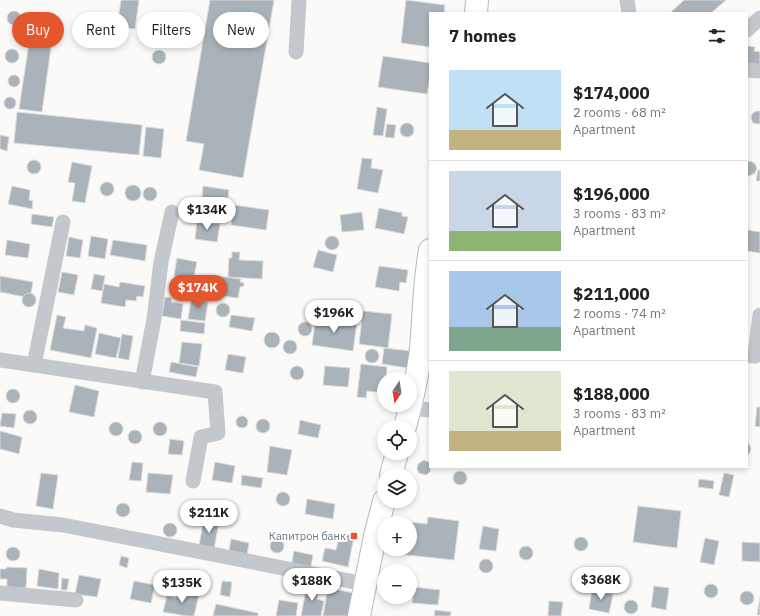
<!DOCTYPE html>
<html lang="en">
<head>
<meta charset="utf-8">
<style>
  :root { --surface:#fff; --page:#f2f2f2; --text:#222; --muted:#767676; --line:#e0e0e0; --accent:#e4572e }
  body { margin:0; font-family:"IBM Plex Sans",sans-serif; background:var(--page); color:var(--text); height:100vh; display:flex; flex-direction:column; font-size:15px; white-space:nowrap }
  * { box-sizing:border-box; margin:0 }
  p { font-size:13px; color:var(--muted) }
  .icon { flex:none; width:22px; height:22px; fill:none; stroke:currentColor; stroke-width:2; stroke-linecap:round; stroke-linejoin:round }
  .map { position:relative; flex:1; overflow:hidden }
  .sheet { position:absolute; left:429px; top:12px; width:319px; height:456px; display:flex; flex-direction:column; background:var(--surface); border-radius:0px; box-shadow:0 2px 6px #0003 }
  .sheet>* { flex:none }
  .banner { position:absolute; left:12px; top:12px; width:357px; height:36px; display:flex; gap:8px }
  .needle { width:26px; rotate:192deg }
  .controls { position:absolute; left:377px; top:372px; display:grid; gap:8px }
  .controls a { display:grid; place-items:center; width:40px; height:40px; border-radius:50%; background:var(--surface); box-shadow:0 2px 6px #0003; font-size:20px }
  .price { position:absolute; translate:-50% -34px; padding:0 9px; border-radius:14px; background:#fff; color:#222; font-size:13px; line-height:26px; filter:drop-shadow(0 1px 2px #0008) }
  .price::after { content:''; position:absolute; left:50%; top:24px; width:12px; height:9px; margin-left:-6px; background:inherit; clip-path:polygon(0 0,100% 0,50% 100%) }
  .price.active { background:var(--accent); color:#fff }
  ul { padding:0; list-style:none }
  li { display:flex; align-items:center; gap:12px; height:100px; padding:0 20px }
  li+li { border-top:1px solid var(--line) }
  li span { display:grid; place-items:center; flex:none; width:112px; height:80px; border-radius:0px; color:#555 }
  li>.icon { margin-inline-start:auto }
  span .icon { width:48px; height:48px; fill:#fffc; stroke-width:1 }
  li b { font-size:17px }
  h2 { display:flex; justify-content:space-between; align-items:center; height:48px; padding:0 20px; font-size:17px }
  .chip { padding:0 14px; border-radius:18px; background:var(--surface); box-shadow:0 2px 6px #0003; font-size:14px; line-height:36px }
  .chip.active { background:var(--accent); color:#fff }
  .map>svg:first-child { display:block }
  .building { fill:#aab3b9; stroke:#dcdcda }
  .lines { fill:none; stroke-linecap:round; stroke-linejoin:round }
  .secondary-casing { stroke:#b3babf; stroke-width:24 }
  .street { stroke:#c3c8cc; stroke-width:15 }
  .secondary { stroke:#fff; stroke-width:22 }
  .poi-dot { fill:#e4572e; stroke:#fff; stroke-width:1.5 }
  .labels { text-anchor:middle; stroke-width:4; stroke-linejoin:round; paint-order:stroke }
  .poi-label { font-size:11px; fill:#657683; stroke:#fff; text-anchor:end }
</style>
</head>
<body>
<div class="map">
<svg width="760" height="616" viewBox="0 0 760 616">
  <rect width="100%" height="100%" fill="#fafaf8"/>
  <!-- building -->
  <g class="building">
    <polygon points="121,0 139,0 135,29 117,27"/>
    <polygon points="210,0 274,0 243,178 199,170 204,144 186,141"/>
    <polygon points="406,0 445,5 444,13 430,13 430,47 401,43"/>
    <polygon points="684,0 726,0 711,13 670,13"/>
    <circle cx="14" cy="18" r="7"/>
    <polygon points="29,43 51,47 42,112 19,109"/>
    <polygon points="747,46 755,47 754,51 760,52 760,66 747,65"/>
    <circle cx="12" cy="56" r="7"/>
    <circle cx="159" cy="57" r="7"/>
    <polygon points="383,56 430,63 430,77 427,94 378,87"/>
    <circle cx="14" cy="81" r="6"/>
    <circle cx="10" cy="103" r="6"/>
    <polygon points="377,107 387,109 383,136 373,135"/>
    <polygon points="756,111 760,111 760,124 753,123 751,118 752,114"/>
    <polygon points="17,112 142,125 139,155 14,143"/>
    <circle cx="407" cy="130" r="7"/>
    <polygon points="387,124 396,125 394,138 385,137"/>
    <polygon points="146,127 164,129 161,158 143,156"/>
    <polygon points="0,135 9,137 7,151 0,149"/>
    <polygon points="362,158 372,159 371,168 383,170 378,193 357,189"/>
    <circle cx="34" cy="167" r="7"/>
    <polygon points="751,161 755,164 757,168 755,173 749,176 747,175 747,162"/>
    <polygon points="72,162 92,166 85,203 72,201 75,183 68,182"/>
    <polygon points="758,170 760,170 760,181 756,181"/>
    <circle cx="107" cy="189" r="7"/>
    <circle cx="133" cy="193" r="8"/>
    <polygon points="12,186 30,190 29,200 33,201 32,209 8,204"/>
    <polygon points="203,186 229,190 225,218 206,215 208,198 202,197"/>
    <circle cx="150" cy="194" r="7"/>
    <polygon points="234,205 269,210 266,230 231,225"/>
    <polygon points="379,208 402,213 402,216 408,217 404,234 375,228"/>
    <polygon points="362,212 364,230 342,232 340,215"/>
    <polygon points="32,214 54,217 52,227 31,224"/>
    <polygon points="197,221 220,224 217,242 195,239"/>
    <polygon points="747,230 760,232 760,253 747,251"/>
    <polygon points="91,236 108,239 105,259 88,256"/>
    <circle cx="332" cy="243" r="7"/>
    <polygon points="69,237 83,240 80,258 66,256"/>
    <polygon points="7,240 30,244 28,258 5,255"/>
    <polygon points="113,240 147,245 145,261 110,255"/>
    <polygon points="318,250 337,255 333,272 313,267"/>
    <polygon points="232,252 240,252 239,260 263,261 262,279 228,277 229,258 232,258"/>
    <polygon points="177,258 197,262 193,280 174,276"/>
    <polygon points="379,266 408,270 406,283 400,282 399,291 375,287"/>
    <polygon points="62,272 78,275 74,295 58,292"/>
    <polygon points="94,274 105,276 102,291 91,289"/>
    <polygon points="0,276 33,282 30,298 0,292"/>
    <polygon points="217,276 241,279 240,282 244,283 244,286 240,287 238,298 214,295"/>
    <polygon points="120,282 145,286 143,297 137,296 136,301 126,300 125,307 101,303 104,284 119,287"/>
    <circle cx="29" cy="300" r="7"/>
    <polygon points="192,295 200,296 199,301 208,302 205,321 188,319"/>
    <polygon points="165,297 172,298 171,302 183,304 181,319 162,316"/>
    <circle cx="223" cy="310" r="7"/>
    <polygon points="363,311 392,314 388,348 359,344"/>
    <polygon points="57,315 66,317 63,328 84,331 85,325 97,328 91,358 50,350"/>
    <polygon points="231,315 255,318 252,331 229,327"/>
    <polygon points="316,316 357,322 353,351 312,345"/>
    <polygon points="181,320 205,323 204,334 180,331"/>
    <circle cx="305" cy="329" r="7"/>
    <circle cx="272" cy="340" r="8"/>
    <polygon points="99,333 121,338 116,358 95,354"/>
    <polygon points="122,334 133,336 129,360 118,358"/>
    <circle cx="290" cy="347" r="7"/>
    <polygon points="182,342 202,344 199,366 179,363"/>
    <polygon points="384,348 410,351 408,368 382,364"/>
    <circle cx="372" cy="356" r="7"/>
    <polygon points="228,354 246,357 243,373 225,370"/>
    <polygon points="171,362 198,367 196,377 169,372"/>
    <polygon points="361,364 387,367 386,379 384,379 384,393 367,391 366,398 357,397"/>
    <circle cx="297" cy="373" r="7"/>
    <polygon points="325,366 350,368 348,387 323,385"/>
    <polygon points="75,385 99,391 94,417 69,412"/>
    <circle cx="13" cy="396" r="7"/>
    <polygon points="757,407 760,407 760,427 755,426"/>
    <circle cx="30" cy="417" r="7"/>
    <polygon points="2,413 16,414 14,428 0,426"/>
    <circle cx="242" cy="422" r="6"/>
    <circle cx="263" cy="426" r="7"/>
    <polygon points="300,420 321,425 318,438 298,434"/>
    <circle cx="116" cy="429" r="7"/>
    <circle cx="160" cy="429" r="7"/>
    <circle cx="135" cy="437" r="7"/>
    <polygon points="0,431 22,437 19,454 0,449"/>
    <polygon points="170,439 184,441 182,455 168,454"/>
    <polygon points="747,443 749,444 751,449 749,454 747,455"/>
    <polygon points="270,446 292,450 287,475 267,472"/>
    <polygon points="424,460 430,463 430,467 431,467 430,472 426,475 419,473 417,469 418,464"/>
    <polygon points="132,462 143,463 141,481 129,480"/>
    <polygon points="215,462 235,466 232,483 212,480"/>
    <circle cx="460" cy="478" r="7"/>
    <polygon points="41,473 58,475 53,509 36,506"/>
    <polygon points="148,473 173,475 170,494 146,492"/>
    <polygon points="724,473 734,475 729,497 719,495"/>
    <polygon points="242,475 263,478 261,488 241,485"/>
    <polygon points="699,479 714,481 713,489 698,487"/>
    <circle cx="283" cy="499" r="7"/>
    <polygon points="307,499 335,504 333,519 305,514"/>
    <circle cx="123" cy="510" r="7"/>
    <polygon points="638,506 681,511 677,548 633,542"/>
    <polygon points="428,517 459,521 454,560 389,553 390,549 410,549 410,523 393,523 393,520 427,524"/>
    <polygon points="204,518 219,522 214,549 199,546"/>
    <circle cx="170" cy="530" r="7"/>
    <polygon points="483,526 499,529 496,551 479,549"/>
    <polygon points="340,533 354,536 348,567 322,561 325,548 336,550"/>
    <circle cx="581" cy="544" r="7"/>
    <polygon points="705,538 719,541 714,565 700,562"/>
    <circle cx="277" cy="546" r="7"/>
    <polygon points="231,539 249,543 247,554 229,551"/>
    <polygon points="742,542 760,543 760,562 742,561"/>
    <circle cx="526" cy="553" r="7"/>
    <circle cx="13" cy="554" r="7"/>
    <polygon points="294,551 313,555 310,571 291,568"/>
    <polygon points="121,556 129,558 127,568 119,565"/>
    <circle cx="486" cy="566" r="7"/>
    <polygon points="7,567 27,568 26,588 7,587 7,579 0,579 0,569 6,569"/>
    <polygon points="39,569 59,573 58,589 37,586"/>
    <polygon points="79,575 101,579 97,597 75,594"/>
    <polygon points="62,578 69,579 67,590 61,590"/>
    <polygon points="134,581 155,585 151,603 130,599"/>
    <polygon points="222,581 232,582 230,597 220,595"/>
    <circle cx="711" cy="591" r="7"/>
    <polygon points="307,584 319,587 317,599 324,601 321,616 301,616"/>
    <polygon points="654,586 669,588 666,610 651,607"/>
    <polygon points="414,587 440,590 438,605 412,603"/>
    <polygon points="328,588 354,593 349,616 323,616"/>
    <polygon points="177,590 199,594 194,616 187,616 163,612 167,596 176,598"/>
    <polygon points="592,590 613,594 609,613 589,609"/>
    <circle cx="747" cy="598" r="7"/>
    <polygon points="760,598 760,615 757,615"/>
    <circle cx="631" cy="607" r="7"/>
    <polygon points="279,600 298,603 296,616 276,616"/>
    <polygon points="549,601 563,602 561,616 548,616"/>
    <polygon points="216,604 258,613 258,616 213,616"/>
    <polygon points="435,610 451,612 450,616 434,616"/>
  </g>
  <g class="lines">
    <!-- secondary casing -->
    <g class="secondary-casing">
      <g id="secondary">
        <polyline points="476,13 477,0"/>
        <path d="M405,427c7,-26 13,-52 16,-79 3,-33 3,-65 9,-98"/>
        <polyline points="391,475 397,453"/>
        <polyline points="359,616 375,536 384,501"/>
      </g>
    </g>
    <!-- street -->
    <g class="street">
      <polyline points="627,0 629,13"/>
      <polyline points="747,30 760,18"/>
      <polyline points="296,52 299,0"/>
      <polyline points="747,70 760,71"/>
      <polyline points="747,355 755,356 760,315"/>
      <polyline points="0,360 215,392 218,433 201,437 193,481"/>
      <polyline points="34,365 63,222"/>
      <polyline points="142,382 154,319 161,262 172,212"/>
      <polyline points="410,408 430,410"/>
      <polyline points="0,516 13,520 63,525 365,584"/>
      <polyline points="0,593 76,600"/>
    </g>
    <!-- secondary -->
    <use href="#secondary" class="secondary"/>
  </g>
  <!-- markers -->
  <rect class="poi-dot" x="350" y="532" width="8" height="8" rx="2"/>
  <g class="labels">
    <!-- poi labels -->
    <g class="poi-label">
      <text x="346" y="540">Капитрон банк</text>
    </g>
  </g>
</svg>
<div class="controls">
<a><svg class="needle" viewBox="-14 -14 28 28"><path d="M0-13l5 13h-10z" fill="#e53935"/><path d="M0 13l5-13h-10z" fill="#767676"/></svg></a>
<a><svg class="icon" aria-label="locate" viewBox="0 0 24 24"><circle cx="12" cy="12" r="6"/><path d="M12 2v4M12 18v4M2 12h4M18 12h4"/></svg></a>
<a><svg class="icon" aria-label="layers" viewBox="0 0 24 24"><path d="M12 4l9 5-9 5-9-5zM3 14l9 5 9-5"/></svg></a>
<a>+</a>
<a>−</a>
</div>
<b class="price" style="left:207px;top:231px">$134K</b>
<b class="price active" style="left:198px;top:309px">$174K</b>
<b class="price" style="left:334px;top:334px">$196K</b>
<b class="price" style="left:209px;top:534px">$211K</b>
<b class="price" style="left:601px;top:601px">$368K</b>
<b class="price" style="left:312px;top:602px">$188K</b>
<b class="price" style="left:182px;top:604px">$135K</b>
<div class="banner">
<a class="chip active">Buy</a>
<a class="chip">Rent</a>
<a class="chip">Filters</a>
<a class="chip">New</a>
</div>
<section class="sheet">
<h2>7 homes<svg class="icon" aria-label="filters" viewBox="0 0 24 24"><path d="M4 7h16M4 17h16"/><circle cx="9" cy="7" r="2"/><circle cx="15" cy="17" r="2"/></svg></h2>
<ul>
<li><span style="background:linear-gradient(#bfe0f5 75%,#c2b280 0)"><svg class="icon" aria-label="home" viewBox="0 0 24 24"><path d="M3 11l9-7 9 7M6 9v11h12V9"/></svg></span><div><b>$174,000</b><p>2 rooms · 68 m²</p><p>Apartment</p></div></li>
<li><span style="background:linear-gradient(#c9d6e8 75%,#8fb573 0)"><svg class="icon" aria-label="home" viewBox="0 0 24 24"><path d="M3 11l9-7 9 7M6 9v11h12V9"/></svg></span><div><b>$196,000</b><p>3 rooms · 83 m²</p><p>Apartment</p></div></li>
<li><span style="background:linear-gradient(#a9c7e8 70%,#7fa58c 0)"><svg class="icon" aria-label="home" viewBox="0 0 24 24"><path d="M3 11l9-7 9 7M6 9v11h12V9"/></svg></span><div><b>$211,000</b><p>2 rooms · 74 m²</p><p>Apartment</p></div></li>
<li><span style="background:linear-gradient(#dfe7d0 75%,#c2b280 0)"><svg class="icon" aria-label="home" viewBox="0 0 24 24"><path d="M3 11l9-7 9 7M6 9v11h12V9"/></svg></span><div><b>$188,000</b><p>3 rooms · 83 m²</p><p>Apartment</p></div></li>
</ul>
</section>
</div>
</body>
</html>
